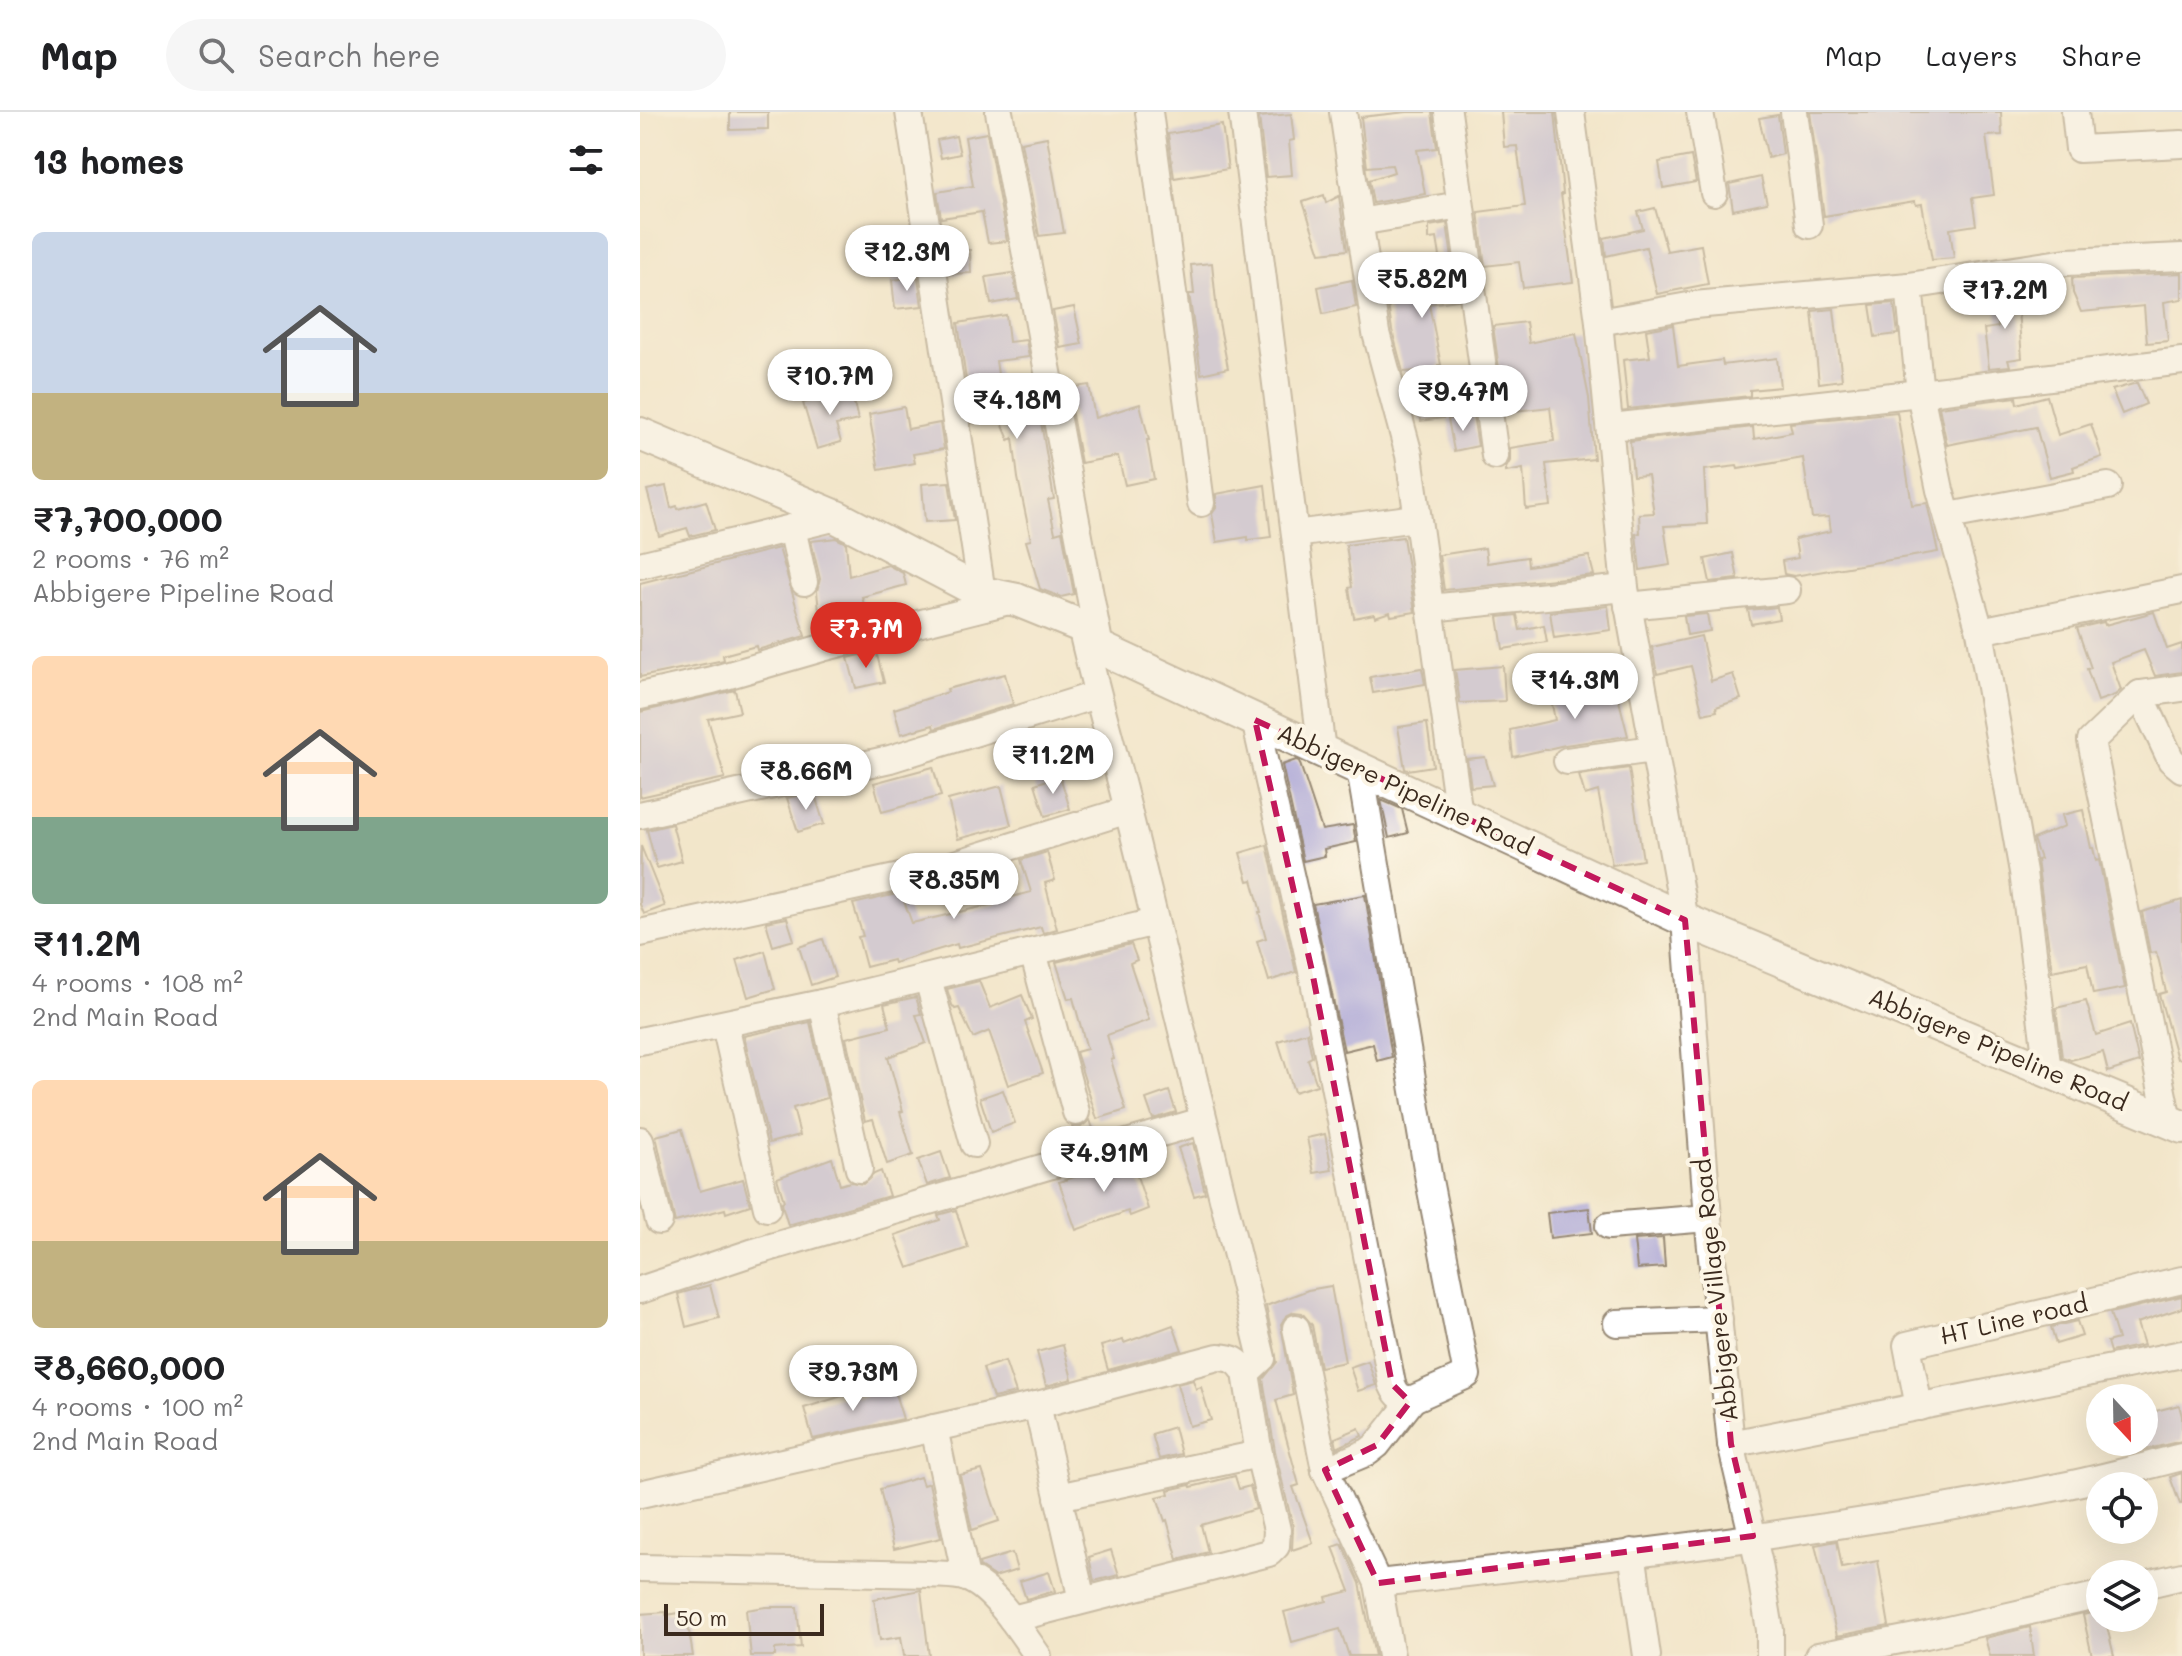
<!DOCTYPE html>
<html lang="en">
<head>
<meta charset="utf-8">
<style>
  :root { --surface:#fff; --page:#f6f6f6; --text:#202124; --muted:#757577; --line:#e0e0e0; --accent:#d93025 }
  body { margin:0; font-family:Mali,sans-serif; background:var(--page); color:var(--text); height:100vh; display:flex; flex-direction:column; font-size:30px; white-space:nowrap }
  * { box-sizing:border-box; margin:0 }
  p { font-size:26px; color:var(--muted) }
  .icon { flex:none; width:44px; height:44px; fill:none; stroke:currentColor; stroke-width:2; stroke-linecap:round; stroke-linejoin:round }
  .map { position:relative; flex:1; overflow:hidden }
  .side { display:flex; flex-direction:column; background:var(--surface); width:640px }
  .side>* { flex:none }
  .needle { width:52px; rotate:158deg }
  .fabs { position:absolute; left:1446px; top:1272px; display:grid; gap:16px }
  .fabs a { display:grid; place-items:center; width:72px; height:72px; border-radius:50%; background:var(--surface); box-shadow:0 8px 32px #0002; font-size:40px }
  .scale { position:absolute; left:24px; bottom:20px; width:160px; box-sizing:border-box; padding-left:8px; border:4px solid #3b2a1e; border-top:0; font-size:22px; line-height:28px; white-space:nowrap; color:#3b2a1e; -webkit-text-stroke:6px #fcf5e5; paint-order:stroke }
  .price { position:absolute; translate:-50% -68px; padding:0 18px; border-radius:28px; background:#fff; color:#222; font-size:26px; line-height:52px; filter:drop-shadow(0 2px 4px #0008) }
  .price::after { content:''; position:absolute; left:50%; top:48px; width:24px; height:18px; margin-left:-12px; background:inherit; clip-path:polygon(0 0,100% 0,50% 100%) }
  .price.selected { background:var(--accent); color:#fff }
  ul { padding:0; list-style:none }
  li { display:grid; align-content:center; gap:16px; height:424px; padding:0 32px }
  li span { display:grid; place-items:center; height:248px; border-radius:12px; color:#555 }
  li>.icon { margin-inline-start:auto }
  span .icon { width:144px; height:144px; fill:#fffc; stroke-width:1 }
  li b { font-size:34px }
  h2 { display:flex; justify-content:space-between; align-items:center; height:96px; padding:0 32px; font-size:34px }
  header { display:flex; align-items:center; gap:48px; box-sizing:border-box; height:112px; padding:0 40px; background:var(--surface); border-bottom:2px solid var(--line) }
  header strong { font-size:38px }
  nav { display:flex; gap:44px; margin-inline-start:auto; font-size:28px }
  .search { width:560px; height:72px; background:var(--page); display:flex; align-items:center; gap:20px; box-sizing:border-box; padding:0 28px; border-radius:44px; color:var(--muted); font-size:30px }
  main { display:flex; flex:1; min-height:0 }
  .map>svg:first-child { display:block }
  .building { fill:#b0abd8 }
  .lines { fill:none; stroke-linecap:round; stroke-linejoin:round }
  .minor-casing { stroke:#968874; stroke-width:30 }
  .tertiary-casing { stroke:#968874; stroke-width:36 }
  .minor { stroke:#fff; stroke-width:26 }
  .tertiary { stroke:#fff; stroke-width:32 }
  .marked { fill:none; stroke:#c2185b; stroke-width:6; stroke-dasharray:16 10; stroke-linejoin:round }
  .labels { text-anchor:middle; stroke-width:8; stroke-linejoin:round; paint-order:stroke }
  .street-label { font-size:24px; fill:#3b2a1e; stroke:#fcf5e5 }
</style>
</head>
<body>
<header>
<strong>Map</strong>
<div class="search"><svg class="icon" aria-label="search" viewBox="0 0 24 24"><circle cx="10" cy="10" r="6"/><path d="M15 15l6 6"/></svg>Search here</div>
<nav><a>Map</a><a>Layers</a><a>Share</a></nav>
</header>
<main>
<section class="side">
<h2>13 homes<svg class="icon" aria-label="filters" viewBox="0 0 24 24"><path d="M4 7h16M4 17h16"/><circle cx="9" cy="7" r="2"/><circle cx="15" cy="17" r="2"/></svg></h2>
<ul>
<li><span style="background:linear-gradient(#c9d6e8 65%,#c2b280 0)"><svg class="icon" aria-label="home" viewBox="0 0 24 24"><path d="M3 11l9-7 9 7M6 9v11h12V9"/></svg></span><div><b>₹7,700,000</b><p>2 rooms · 76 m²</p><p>Abbigere Pipeline Road</p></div></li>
<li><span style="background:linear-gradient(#ffd9b3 65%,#7fa58c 0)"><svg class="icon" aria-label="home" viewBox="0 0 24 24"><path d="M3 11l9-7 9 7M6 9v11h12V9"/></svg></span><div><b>₹11.2M</b><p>4 rooms · 108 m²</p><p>2nd Main Road</p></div></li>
<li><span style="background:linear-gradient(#ffd9b3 65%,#c2b280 0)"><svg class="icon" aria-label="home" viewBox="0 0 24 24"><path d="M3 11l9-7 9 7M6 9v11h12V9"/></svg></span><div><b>₹8,660,000</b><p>4 rooms · 100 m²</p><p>2nd Main Road</p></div></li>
</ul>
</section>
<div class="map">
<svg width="1542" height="1544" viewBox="0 0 1542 1544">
  <rect width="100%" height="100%" fill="#fcf5e5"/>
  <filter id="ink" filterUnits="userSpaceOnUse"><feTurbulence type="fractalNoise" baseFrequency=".0125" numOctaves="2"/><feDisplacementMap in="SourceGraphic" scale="16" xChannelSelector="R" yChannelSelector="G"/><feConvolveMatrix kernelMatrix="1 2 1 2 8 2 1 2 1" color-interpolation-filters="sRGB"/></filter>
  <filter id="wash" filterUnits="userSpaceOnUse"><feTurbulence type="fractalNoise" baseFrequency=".006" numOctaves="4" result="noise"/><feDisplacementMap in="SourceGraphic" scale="32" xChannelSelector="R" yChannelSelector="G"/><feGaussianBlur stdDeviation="1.8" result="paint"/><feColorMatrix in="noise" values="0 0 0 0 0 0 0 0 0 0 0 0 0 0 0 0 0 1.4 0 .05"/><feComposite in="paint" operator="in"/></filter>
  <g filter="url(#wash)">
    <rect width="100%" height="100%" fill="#f2e6ca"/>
    <g id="blocks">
      <!-- building -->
      <g class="building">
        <polygon points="90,0 128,0 128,17 90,18"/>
        <polygon points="767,0 792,0 797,36 777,38 785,82 733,91 729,68 754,60 752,53 727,55 721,5"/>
        <polygon points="861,0 915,0 923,82 921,82 933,170 883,176 879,150 845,154 838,100 885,94 877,34 864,35"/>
        <polygon points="1170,0 1361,0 1362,23 1346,24 1354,83 1332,86 1336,113 1310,117 1314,146 1292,148 1282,92 1276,93 1275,89 1184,104"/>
        <polygon points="651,2 654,28 649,29 652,63 626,65 619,5"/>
        <polygon points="1138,3 1143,42 1128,46 1119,6"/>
        <polygon points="582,13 588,57 534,66 528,22"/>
        <polygon points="347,21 367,129 348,131 342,100 301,106 297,80 333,74 325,25"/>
        <polygon points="316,24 320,42 301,46 297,28"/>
        <polygon points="407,25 424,121 399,124 381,30"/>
        <polygon points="1051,44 1056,70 1023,76 1019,50"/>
        <polygon points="1121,65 1127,91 1093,98 1089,72"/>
        <polygon points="684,83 686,91 699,84 707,138 680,141 663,90"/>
        <polygon points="1015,96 1027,139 1061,133 1068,172 1017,182 1006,135 966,144 964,126 1003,117 998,100"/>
        <polygon points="807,111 818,188 789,192 801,253 798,253 804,306 781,309 776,259 763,260 752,218 743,162 801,150 797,126 789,127 789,114"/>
        <polygon points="330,138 331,161 310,162 306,139"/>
        <polygon points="572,151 577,200 588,256 561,262 549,182 554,182 551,153"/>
        <polygon points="373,161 378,187 351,192 346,165"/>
        <polygon points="1542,161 1542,187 1524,190 1528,229 1507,231 1504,194 1441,200 1433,181 1432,166"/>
        <polygon points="278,165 282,194 255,197 252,168"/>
        <polygon points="712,168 716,195 683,202 678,175"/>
        <polygon points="1376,174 1382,246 1368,248 1370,254 1349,256 1344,217 1358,215 1356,177"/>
        <polygon points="1254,191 1258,222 1235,225 1230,193"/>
        <polygon points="434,195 442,232 420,236 413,199"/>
        <polygon points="1194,197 1202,268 1179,271 1172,199"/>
        <polygon points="366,203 369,230 386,228 389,245 356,249 361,282 395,275 414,387 408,388 415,421 422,419 434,482 421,485 400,477 386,429 391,428 378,366 373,326 369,328 360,306 332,311 318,211"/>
        <polygon points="886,210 889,231 936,221 949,286 954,347 906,352 911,394 886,397 883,357 866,360 866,356 870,349 870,336 914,329 910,295 865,300 853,214"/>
        <polygon points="1033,213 1038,254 1082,248 1083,253 1137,246 1140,275 1110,278 1110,284 988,297 983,248 1010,245 1006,218"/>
        <polygon points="1497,271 1506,292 1482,302 1472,278"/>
        <polygon points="449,273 455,306 500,292 509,328 507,328 514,367 485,373 478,344 441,351 427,276"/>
        <polygon points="211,279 218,308 196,313 201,330 177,337 163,291"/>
        <polygon points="1407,284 1418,323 1451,312 1462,345 1433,355 1434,359 1410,365 1396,315 1307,333 1299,295 1376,285 1377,292"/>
        <polygon points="264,295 268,317 300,311 304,337 273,342 275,351 239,358 229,302"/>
        <polygon points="1257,300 1272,393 1287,391 1298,440 1154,464 1144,462 1142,449 1158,446 1155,427 1191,419 1189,405 1172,406 1163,346 1098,357 1097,354 1064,358 1067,412 1024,414 1030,453 1000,458 996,422 1000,421 999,402 1014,401 1008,363 993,364 990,329 1113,315 1114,327 1152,320 1150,311"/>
        <polygon points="833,303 838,334 814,339 808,307"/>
        <polygon points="309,370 315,408 285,410 282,372"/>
        <polygon points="625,373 631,425 608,428 608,425 577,430 572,402 576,396 576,382"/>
        <polygon points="26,374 31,396 37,394 38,397 66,389 75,418 50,424 47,416 19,424 7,378"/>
        <polygon points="763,425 775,500 751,504 750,500 735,505 734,502 714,506 709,476 712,475 706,433"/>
        <polygon points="196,426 206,431 209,464 248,453 263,461 266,473 222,485 228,508 181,520 177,479 180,467 171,429"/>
        <polygon points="139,436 165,524 117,538 116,534 83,543 84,548 0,565 0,471"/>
        <polygon points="845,436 847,451 887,445 888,454 949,444 954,463 804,478 799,443"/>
        <polygon points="1093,441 1098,467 1070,470 1065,447"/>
        <polygon points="968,494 971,518 914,526 910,500"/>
        <polygon points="1137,495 1139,507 1111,512 1108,498"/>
        <polygon points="1514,500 1527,537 1542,532 1542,560 1515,564 1504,538 1471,550 1481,578 1475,583 1458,589 1447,557 1451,556 1437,516 1464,510 1465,513"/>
        <polygon points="1067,502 1070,519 1047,523 1044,504"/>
        <polygon points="877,503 880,518 904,513 907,530 863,537 858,505"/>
        <polygon points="1061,524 1071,569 1093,562 1101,587 1076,595 1077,599 1063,602 1051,554 1017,562 1012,535"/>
        <polygon points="236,539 244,570 216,576 208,546"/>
        <polygon points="863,554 865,589 820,591 815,558"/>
        <polygon points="782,556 785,572 733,581 730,565"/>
        <polygon points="365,562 373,592 294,617 293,613 261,622 254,597 308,580 307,577"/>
        <polygon points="974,569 988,624 925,633 873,645 870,618 915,608 910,582"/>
        <polygon points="95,578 100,600 68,607 85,666 0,685 0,600"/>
        <polygon points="787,611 793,654 768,658 765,657 758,615"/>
        <polygon points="845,645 853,673 831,675 827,647"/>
        <polygon points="656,648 659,649 682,718 713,713 716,730 684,737 685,744 663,749 642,653"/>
        <polygon points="293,655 301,684 242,700 234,671"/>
        <polygon points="989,656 1003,748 972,753 958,679 945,683 939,663"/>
        <polygon points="420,664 430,697 405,704 395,672"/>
        <polygon points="361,674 371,713 318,727 308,688"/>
        <polygon points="174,680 184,712 158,720 147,686"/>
        <polygon points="741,688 762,697 768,721 749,726"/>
        <polygon points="1443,698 1451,736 1453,736 1456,749 1459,748 1485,876 1453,882 1447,852 1412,859 1397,748 1400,747 1393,727 1425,714 1422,703"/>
        <polygon points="32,712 42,749 17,756 7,718"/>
        <polygon points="627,733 656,860 629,869 617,829 626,826 619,800 621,800 612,768 608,769 600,741"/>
        <polygon points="1,734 25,794 4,802 0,792"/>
        <polygon points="407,740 415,768 405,771 417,817 403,821 401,815 318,836 317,832 254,851 253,848 226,855 218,825 223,824 213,792 261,781 272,811 358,791 357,789 391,780 381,748"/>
        <polygon points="725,783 752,945 737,949 733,932 704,939 673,792"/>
        <polygon points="1542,788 1542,946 1537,947 1519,882 1526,880 1519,849 1516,840 1510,841 1502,800"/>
        <polygon points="147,806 154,828 133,834 126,810"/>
        <polygon points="183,827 195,865 171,873 159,835"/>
        <polygon points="491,832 497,848 490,851 509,908 467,923 474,947 471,948 486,998 457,1007 436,940 447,937 433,886 428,887 416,850"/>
        <polygon points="125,839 135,877 108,885 97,848"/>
        <polygon points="339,869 350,896 382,883 392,907 385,910 403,961 368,973 349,919 333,926 319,896 315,897 312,893 307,877"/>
        <polygon points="276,885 281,902 276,903 286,931 248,945 263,999 260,1000 273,1043 247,1052 233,1007 225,1009 206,926 250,915 244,892"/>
        <polygon points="1446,889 1456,923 1490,912 1499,950 1468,960 1463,940 1431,948 1422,945 1416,896"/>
        <polygon points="170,910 187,986 153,996 160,1023 129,1031 104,924"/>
        <polygon points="667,920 672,945 668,947 677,973 654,980 638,929"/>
        <polygon points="363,978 375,1011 351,1020 340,986"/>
        <polygon points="529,979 536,1000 513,1007 506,987"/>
        <polygon points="450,1008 455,1022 437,1029 432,1015 441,1015"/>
        <polygon points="42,1017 60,1079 103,1067 110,1093 86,1101 85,1097 35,1110 16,1024"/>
        <polygon points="685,1022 692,1058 674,1061 667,1026"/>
        <polygon points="553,1031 565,1081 554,1084 538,1036"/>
        <polygon points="301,1040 310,1066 287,1073 278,1048"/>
        <polygon points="192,1046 200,1073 210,1070 223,1072 234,1062 241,1059 249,1084 148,1113 143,1096 142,1090 144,1089 137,1066"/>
        <polygon points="491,1046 508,1097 490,1104 488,1099 436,1118 419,1070"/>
        <polygon points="949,1096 952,1121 910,1126 907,1101"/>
        <polygon points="316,1098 328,1136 268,1156 255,1123 300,1108 298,1103"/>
        <polygon points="1023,1126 1025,1155 997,1157 994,1128"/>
        <polygon points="70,1173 79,1206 46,1215 38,1182"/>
        <polygon points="691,1174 705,1250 680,1255 672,1213 662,1201 654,1200 646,1204 641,1212 653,1283 636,1288 659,1373 653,1375 673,1431 652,1438 653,1415 635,1339 623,1267 637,1250 626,1194 668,1178"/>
        <polygon points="1542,1184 1542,1196 1497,1211 1504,1233 1470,1240 1467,1230 1478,1227 1470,1201"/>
        <polygon points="1437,1209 1442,1224 1416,1232 1411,1215"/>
        <polygon points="533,1213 542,1238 468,1258 461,1234 483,1228 484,1231"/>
        <polygon points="423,1233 432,1267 406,1274 397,1240"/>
        <polygon points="365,1249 376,1281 353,1286 343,1256"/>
        <polygon points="728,1249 736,1273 718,1279 710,1255"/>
        <polygon points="553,1268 556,1277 561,1275 571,1308 549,1314 537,1272"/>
        <polygon points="253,1275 263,1307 173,1327 164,1296 215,1280 217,1286"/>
        <polygon points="1539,1293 1542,1304 1542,1329 1504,1338 1504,1302"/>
        <polygon points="534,1315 541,1342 519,1347 512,1322"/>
        <polygon points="719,1316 722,1324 697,1336 695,1326"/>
        <polygon points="342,1358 359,1409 332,1418 320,1363"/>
        <polygon points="1542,1361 1542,1392 1540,1392 1530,1365"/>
        <polygon points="595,1364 599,1377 610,1374 616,1397 561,1413 568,1440 538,1448 527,1408 525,1409 517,1385 529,1382 528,1378 550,1373 551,1375"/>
        <polygon points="280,1365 283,1373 289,1371 301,1426 254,1437 240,1377"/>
        <polygon points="1197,1429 1202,1456 1238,1449 1249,1514 1197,1524 1175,1433"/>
        <polygon points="702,1432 720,1471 735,1544 709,1544 700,1517 652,1530 644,1500 687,1489 686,1485 710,1479 693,1435"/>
        <polygon points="471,1438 479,1463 454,1469 449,1445"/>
        <polygon points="372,1441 377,1458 355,1465 340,1455 339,1451"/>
        <polygon points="409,1460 415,1479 386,1487 380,1469"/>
        <polygon points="281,1478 289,1544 264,1544 261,1525 240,1528 234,1487"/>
        <polygon points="126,1495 157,1495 161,1535 135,1537 135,1544 111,1544 106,1498"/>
        <polygon points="1460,1499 1460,1506 1465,1506 1474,1544 1452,1544 1443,1503"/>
        <polygon points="26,1500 26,1503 46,1500 53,1544 0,1544 0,1502"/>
        <polygon points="1390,1515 1394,1544 1350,1544 1345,1526"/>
      </g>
    </g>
  </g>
  <g filter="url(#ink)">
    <use href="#blocks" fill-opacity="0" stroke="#968874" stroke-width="2"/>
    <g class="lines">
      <!-- minor casing -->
      <g class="minor-casing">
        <g id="minor">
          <polyline points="269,0 342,481"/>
          <polyline points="359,0 460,536"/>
          <polyline points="509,0 561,391"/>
          <polyline points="602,0 682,639"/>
          <polyline points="703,0 736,221 769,343 819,703"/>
          <polyline points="808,0 855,344"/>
          <polyline points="931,0 959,210 985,476 1045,808 1068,1106 1091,1332 1119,1452 1130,1518 1130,1544"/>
          <polyline points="1060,0 1074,81"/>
          <polyline points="1154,0 1169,113"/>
          <polyline points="1435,0 1439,37 1542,32"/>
          <polyline points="719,110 820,93"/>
          <polyline points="1269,174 1280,281 1300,378 1340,519 1383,760 1408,959"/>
          <polyline points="959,210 1054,193 1269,174 1427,150 1542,145"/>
          <polyline points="971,315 1280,281 1542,249"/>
          <polyline points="1309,404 1468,374"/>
          <polyline points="152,416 164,470"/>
          <polyline points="655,422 776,406"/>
          <polyline points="0,453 197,405"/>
          <polyline points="988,494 1147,478"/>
          <polyline points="790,496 985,476"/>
          <path d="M441,514c14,63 33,125 48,188 45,181 87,363 133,544l-16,15"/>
          <polyline points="1340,519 1542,478"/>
          <polyline points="1542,576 1500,582 1531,648 1542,657"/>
          <polyline points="1500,582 1451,629 1528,1009"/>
          <polyline points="0,584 72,568 182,536 369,489"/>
          <path d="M615,608l57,251 80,413c5,12 9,15 21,15l54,-24 -38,-195 -69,-411"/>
          <polyline points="927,649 1013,637"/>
          <polyline points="0,703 250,647 456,583"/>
          <polyline points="0,821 302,756 488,698"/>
          <polyline points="393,840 436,1000"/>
          <polyline points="288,867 334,1032"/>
          <polyline points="85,913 127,1096"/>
          <polyline points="0,929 182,891"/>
          <polyline points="0,1028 19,1109"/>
          <polyline points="219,1057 182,891 515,810"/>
          <polyline points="969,1114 1068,1106"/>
          <polyline points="0,1178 111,1141 562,1009"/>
          <polyline points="977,1211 1079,1207"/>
          <polyline points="656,1216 685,1358 738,1471"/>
          <polyline points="397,1293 442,1488"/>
          <polyline points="1279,1295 1267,1233 1542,1168"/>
          <polyline points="294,1316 326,1466"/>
          <polyline points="1091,1332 1542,1242"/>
          <polyline points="685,1358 728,1340 737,1333 773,1287"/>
          <path d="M0,1382l397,-89 181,-48c15,1 20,3 28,16l13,81 18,76 -1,16 -7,7 -257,66"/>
          <polyline points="418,1385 619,1342"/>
          <polyline points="992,1440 1007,1544"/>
          <path d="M0,1456l289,6c11,1 27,0 38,4 28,11 54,54 71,78"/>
          <polyline points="1504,1473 1542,1464"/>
          <path d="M751,1544l-13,-73c226,-25 456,-52 680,-96 42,-8 83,-20 124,-30"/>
          <polyline points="1178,1544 1286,1523 1460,1483"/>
        </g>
      </g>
      <!-- tertiary casing -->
      <g class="tertiary-casing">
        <polyline id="tertiary" points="0,322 197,405 342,481 377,488 441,514 460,536 1045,808 1542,1015"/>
      </g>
      <!-- minor -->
      <use href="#minor" class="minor"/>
      <!-- tertiary -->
      <use href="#tertiary" class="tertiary"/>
    </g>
  </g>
  <!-- marked area -->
  <path d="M0 0H1542V1544H0ZM615,608l430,200 46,524 22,92 -375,47 -53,-113 52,-25 33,-43 -18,-18 -80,-413z" fill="#f2e6ca" fill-opacity=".55" fill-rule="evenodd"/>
  <path class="marked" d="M615,608l430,200 46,524 22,92 -375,47 -53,-113 52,-25 33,-43 -18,-18 -80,-413z"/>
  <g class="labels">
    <!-- street labels -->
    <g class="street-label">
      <text transform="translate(765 678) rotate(25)" y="8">Abbigere Pipeline Road</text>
      <text transform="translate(1358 938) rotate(23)" y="8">Abbigere Pipeline Road</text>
      <text transform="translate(1076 1178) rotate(-96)" y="8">Abbigere Village Road</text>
      <text transform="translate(1374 1208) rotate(-13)" y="8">HT Line road</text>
    </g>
  </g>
</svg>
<div class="fabs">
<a><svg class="needle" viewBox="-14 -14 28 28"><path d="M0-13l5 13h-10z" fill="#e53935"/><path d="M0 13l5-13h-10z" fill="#757577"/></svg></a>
<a><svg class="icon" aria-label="locate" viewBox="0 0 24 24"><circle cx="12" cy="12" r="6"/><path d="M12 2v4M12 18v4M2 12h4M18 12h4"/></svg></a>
<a><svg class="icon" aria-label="layers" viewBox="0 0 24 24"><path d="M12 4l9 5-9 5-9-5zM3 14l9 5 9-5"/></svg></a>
</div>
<div class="scale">50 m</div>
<b class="price" style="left:267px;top:181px">₹12.3M</b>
<b class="price" style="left:782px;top:208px">₹5.82M</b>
<b class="price" style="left:1365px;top:219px">₹17.2M</b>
<b class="price" style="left:190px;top:305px">₹10.7M</b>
<b class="price" style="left:823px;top:321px">₹9.47M</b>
<b class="price" style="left:377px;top:329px">₹4.18M</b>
<b class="price selected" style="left:226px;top:558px">₹7.7M</b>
<b class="price" style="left:935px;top:609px">₹14.3M</b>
<b class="price" style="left:413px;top:684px">₹11.2M</b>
<b class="price" style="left:166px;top:700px">₹8.66M</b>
<b class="price" style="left:314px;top:809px">₹8.35M</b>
<b class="price" style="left:464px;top:1082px">₹4.91M</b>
<b class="price" style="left:213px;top:1301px">₹9.73M</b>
</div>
</main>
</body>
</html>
